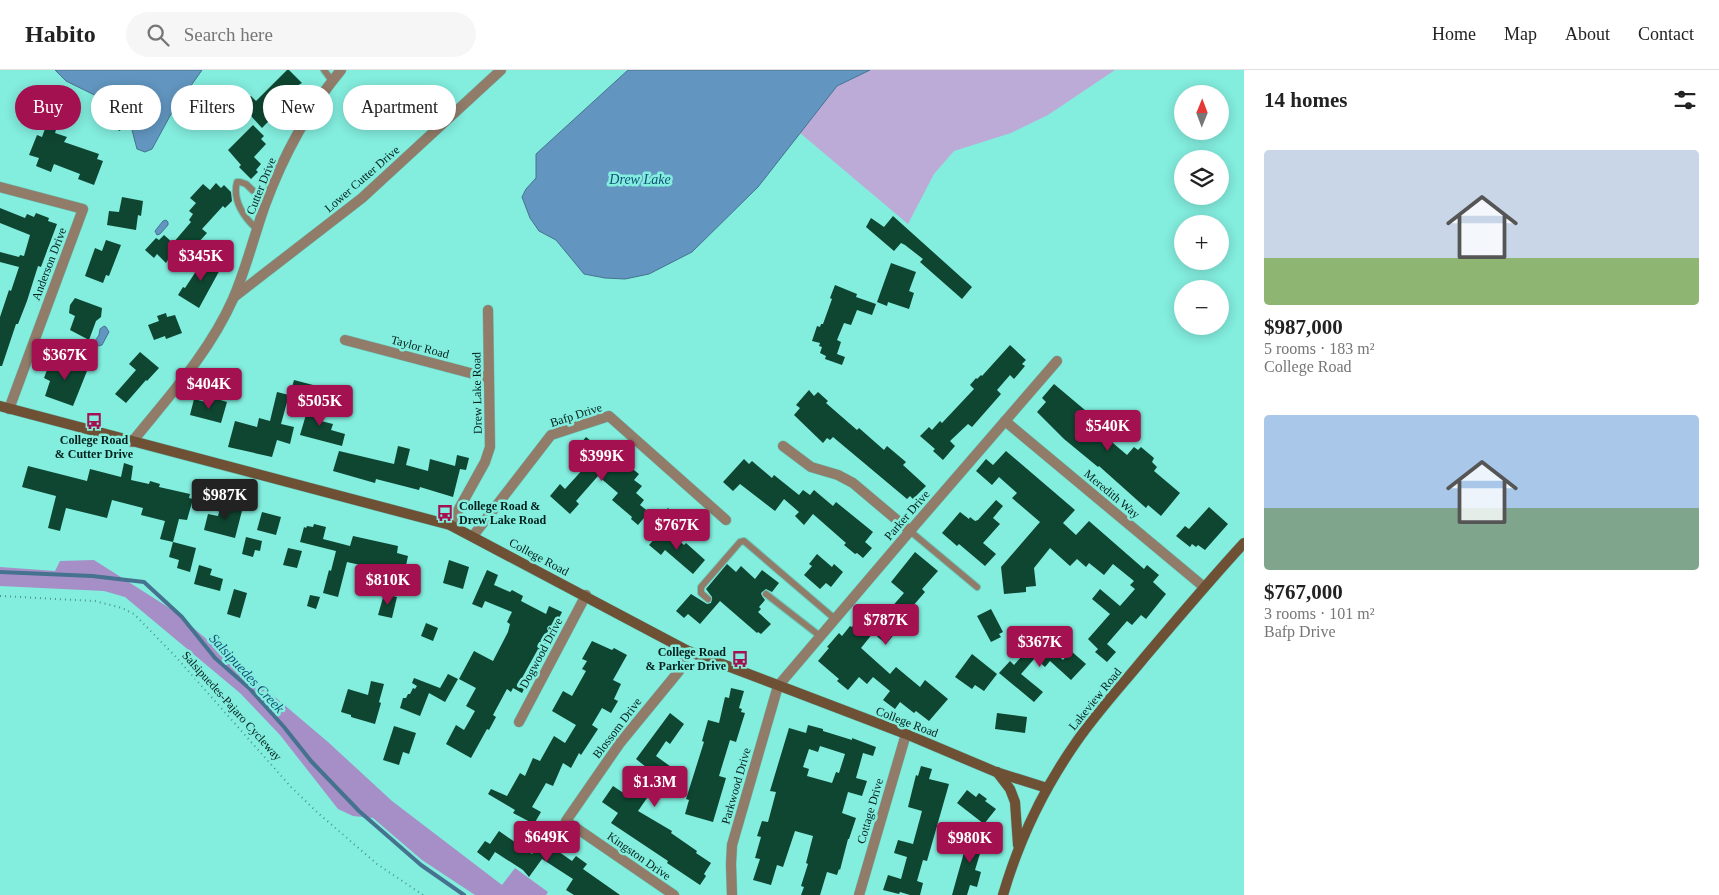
<!DOCTYPE html>
<html lang="en">
<head>
<meta charset="utf-8">
<style>
  :root { --surface:#fff; --page:#f6f6f6; --text:#222; --muted:#767676; --line:#e0e0e0; --accent:#a41150 }
  body { margin:0; font-family:Georgia,serif; background:var(--page); color:var(--text); height:100vh; display:flex; flex-direction:column; font-size:19px; white-space:nowrap }
  * { box-sizing:border-box; margin:0 }
  p { font-size:16px; color:var(--muted) }
  .icon { flex:none; width:28px; height:28px; fill:none; stroke:currentColor; stroke-width:2; stroke-linecap:round; stroke-linejoin:round }
  .map { position:relative; flex:1; overflow:hidden }
  .drawer { display:flex; flex-direction:column; background:var(--surface); width:475px }
  .drawer>* { flex:none }
  .top-card { position:absolute; left:15px; top:15px; width:475px; height:45px; display:flex; gap:10px }
  .needle { width:32px; rotate:1deg }
  .tools { position:absolute; left:1174px; top:15px; display:grid; gap:10px }
  .tools a { display:grid; place-items:center; width:55px; height:55px; border-radius:50%; background:var(--surface); box-shadow:0 2px 12px #0003; font-size:25px }
  .price { position:absolute; translate:-50% -42px; padding:0 11px; border-radius:5px; background:var(--accent); color:#fff; font-size:16px; line-height:32px; filter:drop-shadow(0 1px 2px #0008) }
  .price::after { content:''; position:absolute; left:50%; top:30px; width:15px; height:11px; margin-left:-8px; background:inherit; clip-path:polygon(0 0,100% 0,50% 100%) }
  .price.current { background:#222; color:#fff }
  ul { padding:0; list-style:none }
  li { display:grid; align-content:center; gap:10px; height:265px; padding:0 20px }
  li span { display:grid; place-items:center; height:155px; border-radius:5px; color:#555 }
  li>.icon { margin-inline-start:auto }
  span .icon { width:90px; height:90px; fill:#fffc; stroke-width:1 }
  li b { font-size:21px }
  h2 { display:flex; justify-content:space-between; align-items:center; height:60px; padding:0 20px; font-size:21px }
  .tag { padding:0 18px; border-radius:22px; background:var(--surface); box-shadow:0 2px 12px #0003; font-size:18px; line-height:45px }
  .tag.current { background:var(--accent); color:#fff }
  header { display:flex; align-items:center; gap:30px; box-sizing:border-box; height:70px; padding:0 25px; background:var(--surface); border-bottom:1px solid var(--line) }
  header strong { font-size:24px }
  nav { display:flex; gap:28px; margin-inline-start:auto; font-size:18px }
  .search { width:350px; height:45px; background:var(--page); display:flex; align-items:center; gap:12px; box-sizing:border-box; padding:0 18px; border-radius:28px; color:var(--muted); font-size:19px }
  main { display:flex; flex:1; min-height:0 }
  .map>svg:first-child { display:block }
  .green { fill:#bdabd7 }
  .forest { fill:#a68fc7 }
  .water { fill:#6296c0; stroke:#45738f }
  .lines { fill:none; stroke-linecap:round; stroke-linejoin:round }
  .stream { stroke:#45738f; stroke-width:4 }
  .building { fill:#0e4631; fill-rule:evenodd }
  .lane-casing { stroke:#6bc8bb; stroke-width:8 }
  .street-casing { stroke:#6bc8bb; stroke-width:11 }
  .secondary-casing { stroke:#6bc8bb; stroke-width:11 }
  .path { stroke:#4c978d; stroke-width:2; stroke-dasharray:1 4; stroke-linecap:butt }
  .lane { stroke:#917b69; stroke-width:6 }
  .street { stroke:#917b69; stroke-width:10 }
  .secondary { stroke:#6e5034; stroke-width:10 }
  .labels { text-anchor:middle; stroke-width:5; stroke-linejoin:round; paint-order:stroke }
  .street-label { font-size:12px; fill:#00201c; stroke:#83edde }
  .poi-label { font-size:12px; font-weight:bold; fill:#00201c; stroke:#83edde }
  .water-label { font-size:14px; font-style:italic; fill:#125079; stroke:#83edde }
</style>
</head>
<body>
<header>
<strong>Habito</strong>
<div class="search"><svg class="icon" aria-label="search" viewBox="0 0 24 24"><circle cx="10" cy="10" r="6"/><path d="M15 15l6 6"/></svg>Search here</div>
<nav><a>Home</a><a>Map</a><a>About</a><a>Contact</a></nav>
</header>
<main>
<div class="map">
<svg width="1244" height="825" viewBox="0 0 1244 825">
  <rect width="100%" height="100%" fill="#83edde"/>
  <!-- green -->
  <polygon class="green" points="870,0 1115,0 1048,45 1011,63 954,81 934,104 908,154 800,63 837,16"/>
  <!-- forest -->
  <polygon class="forest" points="94,490 171,539 328,672 392,731 502,815 515,798 548,822 546,825 475,825 422,790 373,748 353,746 338,739 280,665 240,623 125,527 104,521 0,516 0,497 55,501 60,491"/>
  <!-- water -->
  <g class="water">
    <polygon points="55,0 202,0 171,44 152,79 145,82 137,79 127,41 66,11"/>
    <polygon points="628,0 870,0 837,16 758,117 692,182 649,204 625,209 605,208 584,204 556,170 539,161 530,148 522,127 526,119 536,108 536,84"/>
    <polygon points="166,150 168,152 168,155 160,164 157,165 155,161 163,151"/>
    <polygon points="104,256 106,257 109,262 102,275 98,276 95,271 99,265 100,259"/>
  </g>
  <g class="lines">
    <!-- stream -->
    <polyline class="stream" points="0,502 92,506 144,512 182,547 215,588 249,618 284,657 311,691 359,741 421,795 464,825"/>
  </g>
  <!-- building -->
  <g class="building">
    <polygon points="287,0 289,0 302,13 293,18 297,22 262,58 241,35 251,26 256,31"/>
    <polygon points="219,21 226,26 208,55 195,46 203,34 208,38"/>
    <polygon points="114,47 124,51 120,61 111,57"/>
    <polygon points="253,55 264,66 261,69 266,74 254,87 261,94 256,100 258,102 251,109 239,97 241,95 228,80"/>
    <polygon points="46,56 56,60 55,63 67,67 64,72 99,84 97,89 103,91 94,115 78,109 80,104 54,94 51,102 36,96 39,88 29,85 37,65 42,67"/>
    <polygon points="216,113 221,118 224,115 231,122 232,131 225,138 223,136 202,159 207,163 176,197 168,190 166,193 157,184 154,188 145,180 156,168 159,170 164,165 173,173 191,152 189,150 193,144 189,141 196,133 190,128 203,114 210,120"/>
    <polygon points="122,127 143,131 141,146 138,145 136,160 107,155 109,141 119,142"/>
    <polygon points="0,138 25,148 27,144 34,147 36,143 49,148 48,151 57,154 41,197 38,196 27,231 18,254 16,254 2,296 0,296 0,247 9,220 11,221 19,197 0,192 0,182 19,187 20,185 24,186 30,165 0,153"/>
    <polygon points="893,146 972,217 962,229 920,192 923,189 905,175 901,173 894,181 866,157 871,148 884,157"/>
    <polygon points="106,170 121,175 109,206 106,205 103,213 85,206 95,178 102,181"/>
    <polygon points="206,186 222,196 199,238 178,225 183,217 185,218"/>
    <polygon points="891,193 916,202 909,221 914,223 909,239 888,232 887,236 877,232"/>
    <polygon points="835,215 857,224 856,227 876,234 872,245 857,240 851,255 844,253 837,270 841,272 837,284 845,287 842,295 825,289 826,286 820,283 822,277 819,276 820,273 812,271 817,256 820,257 821,254 823,254 832,229 830,228"/>
    <polygon points="75,228 102,238 101,247 96,251 89,270 70,260 75,246 69,243 70,235"/>
    <polygon points="166,243 167,247 175,245 182,263 166,269 165,266 154,270 148,255 159,251 157,246"/>
    <polygon points="1010,275 1026,290 1022,294 1025,296 1014,309 1010,305 997,320 1001,324 972,357 968,354 950,371 955,376 943,390 933,381 935,379 920,366 929,357 932,360 940,351 942,353 974,319 970,315 976,308 977,309 981,305 982,306"/>
    <polygon points="140,282 159,298 147,311 146,310 126,333 115,324 136,300 129,294"/>
    <polygon points="68,285 80,290 78,297 87,301 73,336 45,326 50,311 44,308 50,292 63,297"/>
    <polygon points="294,310 313,315 309,329 290,324"/>
    <polygon points="1054,314 1098,351 1093,356 1127,385 1134,377 1138,380 1141,377 1154,388 1152,392 1157,397 1154,401 1180,423 1161,446 1148,435 1146,438 1099,396 1098,397 1064,369 1037,342 1046,332 1042,328"/>
    <polygon points="809,320 814,326 818,322 828,331 826,333 857,360 859,358 884,380 887,376 906,392 903,395 926,416 913,429 910,426 907,429 833,367 830,370 827,368 823,373 794,345 800,338 796,335"/>
    <polygon points="277,322 289,325 281,354 294,357 290,374 277,370 272,387 228,377 235,351 257,357 259,348 270,351"/>
    <polygon points="210,327 227,332 221,353 190,345 194,329 209,333"/>
    <polygon points="310,331 321,334 317,350 333,354 331,360 345,364 342,376 300,365"/>
    <polygon points="586,367 597,376 594,380 618,399 624,392 639,404 634,410 642,416 636,423 644,430 640,435 649,442 638,455 631,449 632,447 612,430 618,423 598,406 576,431 579,434 570,444 550,426 560,414 565,419 585,397 570,386"/>
    <polygon points="398,376 410,379 406,395 428,401 430,389 455,396 457,385 469,388 466,400 460,399 453,427 420,417 419,420 376,409 375,413 333,401 339,381 394,394"/>
    <polygon points="1006,381 1075,440 1063,453 1076,465 1089,451 1144,499 1147,495 1159,505 1153,512 1166,524 1146,549 1141,545 1132,555 1127,551 1107,574 1116,582 1107,592 1095,582 1098,579 1088,569 1110,544 1092,529 1100,519 1120,536 1135,519 1130,515 1134,511 1113,494 1104,505 1089,493 1086,497 1077,489 1070,496 1050,478 1034,498 1036,516 1026,517 1026,522 1004,524 1001,497 1040,452 1012,428 1017,423 999,407 992,415 976,401 986,389 993,395"/>
    <polygon points="744,389 749,394 752,391 772,408 774,405 799,425 803,420 810,425 814,420 833,436 836,432 873,462 865,472 872,478 863,488 857,483 855,484 844,475 846,473 813,444 804,455 795,446 799,442 784,429 775,441 740,414 733,421 723,412"/>
    <polygon points="124,393 133,396 131,410 149,414 150,411 160,414 159,417 190,424 189,428 193,429 187,450 179,449 173,472 196,478 190,502 177,498 179,490 169,487 173,472 160,469 165,451 141,445 143,438 112,430 107,448 66,438 60,461 48,458 56,426 22,417 28,396 87,411 90,399 121,407"/>
    <polygon points="996,430 1003,436 993,448 1000,454 983,473 996,484 985,496 959,474 957,476 942,463 960,442 969,449 970,447 975,451 978,450"/>
    <polygon points="222,433 243,437 235,468 204,460 208,444 218,446"/>
    <polygon points="1209,437 1228,454 1205,480 1198,475 1196,477 1192,474 1190,477 1176,466 1185,456 1189,459"/>
    <polygon points="668,438 678,446 666,460 656,451"/>
    <polygon points="262,442 281,447 276,465 257,460"/>
    <polygon points="314,454 326,457 323,469 350,476 353,466 398,476 397,483 408,486 404,505 347,492 338,527 323,523 329,500 331,501 336,481 300,472 304,457 306,458 307,456 313,457"/>
    <polygon points="664,458 684,475 686,473 705,490 693,504 665,480 661,485 649,475"/>
    <polygon points="246,467 262,471 260,481 255,480 253,487 242,484"/>
    <polygon points="288,478 302,481 297,498 283,495"/>
    <polygon points="915,482 938,501 922,519 925,522 899,552 902,555 886,574 873,563 861,578 890,604 896,597 920,617 925,610 948,629 929,651 916,641 914,643 900,632 895,639 883,630 890,621 873,607 867,614 859,607 848,620 837,611 839,609 818,591 829,578 827,577 839,563 842,566 850,556 852,557 866,541 874,547 878,543 879,544 886,537 889,540 904,523 891,512"/>
    <polygon points="817,484 832,497 834,494 843,502 831,517 826,513 820,519 804,505 812,496 809,494"/>
    <polygon points="449,490 469,497 463,519 443,513"/>
    <polygon points="727,494 736,502 741,496 755,509 762,500 779,513 772,522 766,519 761,523 762,526 765,530 759,537 761,539 758,542 771,554 761,564 758,562 757,563 720,531 700,554 688,544 684,548 676,541 691,524 707,534 711,533 712,527 706,519"/>
    <polygon points="199,495 212,499 210,505 223,509 220,521 194,514"/>
    <polygon points="487,500 498,505 494,515 510,522 512,520 523,526 521,531 546,544 549,536 562,542 543,581 538,579 522,608 528,611 522,623 513,618 511,622 507,619 493,645 496,647 489,660 487,659 471,688 446,674 456,655 464,660 475,641 466,636 476,618 459,609 474,581 493,591 508,562 510,554 507,552 512,542 485,531 482,538 472,534"/>
    <polygon points="234,519 247,523 240,548 227,544"/>
    <polygon points="384,524 397,527 392,548 378,545"/>
    <polygon points="310,525 320,527 316,539 307,536"/>
    <polygon points="991,539 1003,562 999,564 1001,567 991,572 977,546"/>
    <polygon points="426,553 438,558 433,571 421,566"/>
    <polygon points="592,571 612,580 614,578 627,585 613,610 621,614 614,629 618,631 611,643 602,638 592,655 598,659 581,685 579,683 571,698 563,693 553,716 546,713 532,737 541,742 534,754 513,743 515,740 488,724 491,719 507,726 520,703 525,706 533,688 540,691 554,666 565,673 576,655 552,641 563,621 572,626 586,601 582,599 587,591 582,589"/>
    <polygon points="1034,572 1044,580 1047,576 1063,590 1071,581 1086,594 1071,610 1050,591 1045,597 1035,588 1021,604 1043,622 1034,632 999,603 1010,591 1014,595"/>
    <polygon points="972,584 997,604 984,621 975,615 972,619 955,607"/>
    <polygon points="448,604 458,609 445,632 429,623 420,646 400,638 403,628 406,628 408,624 410,624 413,618 415,619 417,616 412,613 414,608 440,618"/>
    <polygon points="371,611 384,614 379,632 381,633 375,654 351,647 351,645 341,642 348,619 368,625"/>
    <polygon points="731,618 744,621 739,638 742,639 741,642 745,643 736,672 730,670 719,706 726,708 713,752 685,744 689,730 686,729 704,672 702,671 708,650 719,653 725,627 729,628"/>
    <polygon points="670,643 684,654 670,674 666,671 656,686 674,699 665,711 661,708 638,741 672,761 671,763 697,781 696,783 711,793 704,804 706,806 700,815 667,793 668,791 611,753 618,743 602,732 613,716 625,724 646,697 636,689"/>
    <polygon points="997,643 1027,647 1025,663 995,659"/>
    <path d="M808,655l15,4v2l29,9v-2l24,9 -3,9 -10,-3 -7,25 11,3 -5,15 -14,-4 -6,21 14,5 -7,21h-1l-8,31 -1,-1 -2,6 -10,-3 -7,23h-19l3,-8 -3,-1 7,-22 -2,-1 7,-27 -18,-5 -12,36 -6,-2 -6,20 -18,-5 7,-21 -5,-1 6,-21 -4,-1 5,-15 6,1 8,-30 -6,-1 19,-63 17,5zM820,676l25,8 -6,19 -3,-1 -4,11 -25,-7 2,-7 -6,-2 6,-18 9,3z"/>
    <polygon points="394,656 416,663 409,684 403,682 399,695 383,690"/>
    <polygon points="921,696 932,699 929,709 949,714 927,791 923,790 917,811 923,813 920,825 910,825 900,822 899,824 883,820 888,805 901,809 907,787 894,783 898,770 913,774 922,741 908,737 916,705 918,706"/>
    <polygon points="967,720 976,727 979,723 987,729 985,731 996,739 984,754 957,733"/>
    <polygon points="499,761 532,784 546,765 556,771 552,777 572,791 576,786 587,794 583,799 620,825 574,825 566,820 573,809 542,789 529,807 523,800 495,782 489,791 477,782 485,771 490,774"/>
    <polygon points="970,761 991,768 988,779 982,777 975,800 981,802 977,817 970,815 967,825 952,825"/>
  </g>
  <g class="lines">
    <!-- lane casing -->
    <g class="lane-casing">
      <g id="lane">
        <polyline points="324,0 332,11"/>
        <path d="M257,159c-13,-11 -25,-29 -20,-47h3l6,2 20,19"/>
        <polyline points="910,461 977,517"/>
        <polyline points="766,524 820,566"/>
        <polyline points="708,529 701,523 701,517 740,472 744,471 835,549"/>
      </g>
    </g>
    <!-- street casing -->
    <g class="street-casing">
      <g id="street">
        <polyline points="0,117 83,139 9,339"/>
        <polyline points="234,227 362,128 501,0"/>
        <polyline points="345,270 489,308"/>
        <polyline points="1005,351 1204,517"/>
        <path d="M132,372c37,-46 77,-89 101,-143 13,-30 21,-63 32,-94 18,-49 43,-95 76,-135"/>
        <polyline points="783,376 811,397 838,405 853,413 910,461"/>
        <polyline points="450,455 485,392 490,377 488,240"/>
        <polyline points="473,466 551,365 609,346 726,450"/>
        <polyline points="519,652 586,525"/>
        <polyline points="674,825 566,751 620,673 679,601 688,581"/>
        <polyline points="732,825 731,794 732,775 778,616 910,461 1057,291"/>
        <polyline points="859,825 906,664"/>
      </g>
    </g>
    <!-- secondary casing -->
    <g class="secondary-casing">
      <g id="secondary">
        <polyline points="0,336 450,455 688,581 906,664 996,702 1047,718"/>
        <polyline points="997,702 1010,719 1015,732 1018,775"/>
        <path d="M1003,825c16,-55 41,-107 74,-154 20,-29 45,-56 67,-83 33,-39 66,-78 100,-115"/>
      </g>
    </g>
    <!-- path -->
    <polyline class="path" points="0,526 95,531 122,538 134,544 176,587 291,717 318,743 377,794 423,825"/>
    <!-- lane -->
    <use href="#lane" class="lane"/>
    <!-- street -->
    <use href="#street" class="street"/>
    <!-- secondary -->
    <use href="#secondary" class="secondary"/>
  </g>
  <!-- icons -->
  <defs>
    <g id="bus-bare" transform="scale(1.35)"><path d="M-5-6H5V4H4V6H2V4H-2V6H-4V4H-5ZM-3.5-4V0h7V-4ZM-3.5 1.2v1.5H-2V1.2ZM2 1.2v1.5H3.5V1.2Z" fill="#a41150" stroke="#83edde" stroke-width="2.5" paint-order="stroke"/></g>
  </defs>
  <g fill-rule="evenodd">
    <use href="#bus-bare" x="94" y="351"/>
    <use href="#bus-bare" x="445" y="443"/>
    <use href="#bus-bare" x="740" y="589"/>
  </g>
  <g class="labels">
    <!-- street labels -->
    <g class="street-label">
      <text transform="translate(362 109) rotate(-41)" y="4">Lower Cutter Drive</text>
      <text transform="translate(261 116) rotate(-68)" y="4">Cutter Drive</text>
      <text transform="translate(49 194) rotate(-69)" y="4">Anderson Drive</text>
      <text transform="translate(420 277) rotate(15)" y="4">Taylor Road</text>
      <text transform="translate(477 323) rotate(-91)" y="4">Drew Lake Road</text>
      <text transform="translate(576 345) rotate(-18)" y="4">Bafp Drive</text>
      <text transform="translate(1112 424) rotate(40)" y="4">Meredith Way</text>
      <text transform="translate(907 445) rotate(-49)" y="4">Parker Drive</text>
      <text transform="translate(539 487) rotate(28)" y="4">College Road</text>
      <text transform="translate(541 583) rotate(-62)" y="4">Dogwood Drive</text>
      <text transform="translate(1095 629) rotate(-51)" y="4">Lakeview Road</text>
      <text transform="translate(232 636) rotate(48)" y="4">Salsipuedes-Pajaro Cycleway</text>
      <text transform="translate(907 652) rotate(21)" y="4">College Road</text>
      <text transform="translate(617 658) rotate(-53)" y="4">Blossom Drive</text>
      <text transform="translate(736 716) rotate(-74)" y="4">Parkwood Drive</text>
      <text transform="translate(870 741) rotate(-74)" y="4">Cottage Drive</text>
      <text transform="translate(639 786) rotate(35)" y="4">Kingston Drive</text>
    </g>
    <!-- poi labels -->
    <g class="poi-label">
      <text x="94" y="374">College Road<tspan x="94" dy="14">&amp; Cutter Drive</tspan></text>
      <text x="459" y="440" text-anchor="start">College Road &amp;<tspan x="459" dy="14">Drew Lake Road</tspan></text>
      <text x="726" y="586" text-anchor="end">College Road<tspan x="726" dy="14">&amp; Parker Drive</tspan></text>
    </g>
    <!-- water labels -->
    <g class="water-label">
      <text x="640" y="114">Drew Lake</text>
      <text transform="translate(247 603) rotate(47)" y="5">Salsipuedes Creek</text>
    </g>
  </g>
</svg>
<div class="tools">
<a><svg class="needle" viewBox="-14 -14 28 28"><path d="M0-13l5 13h-10z" fill="#e53935"/><path d="M0 13l5-13h-10z" fill="#767676"/></svg></a>
<a><svg class="icon" aria-label="layers" viewBox="0 0 24 24"><path d="M12 4l9 5-9 5-9-5zM3 14l9 5 9-5"/></svg></a>
<a>+</a>
<a>−</a>
</div>
<b class="price" style="left:201px;top:212px">$345K</b>
<b class="price" style="left:65px;top:311px">$367K</b>
<b class="price" style="left:209px;top:340px">$404K</b>
<b class="price" style="left:320px;top:357px">$505K</b>
<b class="price" style="left:1108px;top:382px">$540K</b>
<b class="price" style="left:602px;top:412px">$399K</b>
<b class="price current" style="left:225px;top:451px">$987K</b>
<b class="price" style="left:677px;top:481px">$767K</b>
<b class="price" style="left:388px;top:536px">$810K</b>
<b class="price" style="left:886px;top:576px">$787K</b>
<b class="price" style="left:1040px;top:598px">$367K</b>
<b class="price" style="left:655px;top:738px">$1.3M</b>
<b class="price" style="left:547px;top:793px">$649K</b>
<b class="price" style="left:970px;top:794px">$980K</b>
<div class="top-card">
<a class="tag current">Buy</a>
<a class="tag">Rent</a>
<a class="tag">Filters</a>
<a class="tag">New</a>
<a class="tag">Apartment</a>
</div>
</div>
<section class="drawer">
<h2>14 homes<svg class="icon" aria-label="filters" viewBox="0 0 24 24"><path d="M4 7h16M4 17h16"/><circle cx="9" cy="7" r="2"/><circle cx="15" cy="17" r="2"/></svg></h2>
<ul>
<li><span style="background:linear-gradient(#c9d6e8 70%,#8fb573 0)"><svg class="icon" aria-label="home" viewBox="0 0 24 24"><path d="M3 11l9-7 9 7M6 9v11h12V9"/></svg></span><div><b>$987,000</b><p>5 rooms · 183 m²</p><p>College Road</p></div></li>
<li><span style="background:linear-gradient(#a9c7e8 60%,#7fa58c 0)"><svg class="icon" aria-label="home" viewBox="0 0 24 24"><path d="M3 11l9-7 9 7M6 9v11h12V9"/></svg></span><div><b>$767,000</b><p>3 rooms · 101 m²</p><p>Bafp Drive</p></div></li>
</ul>
</section>
</main>
</body>
</html>
